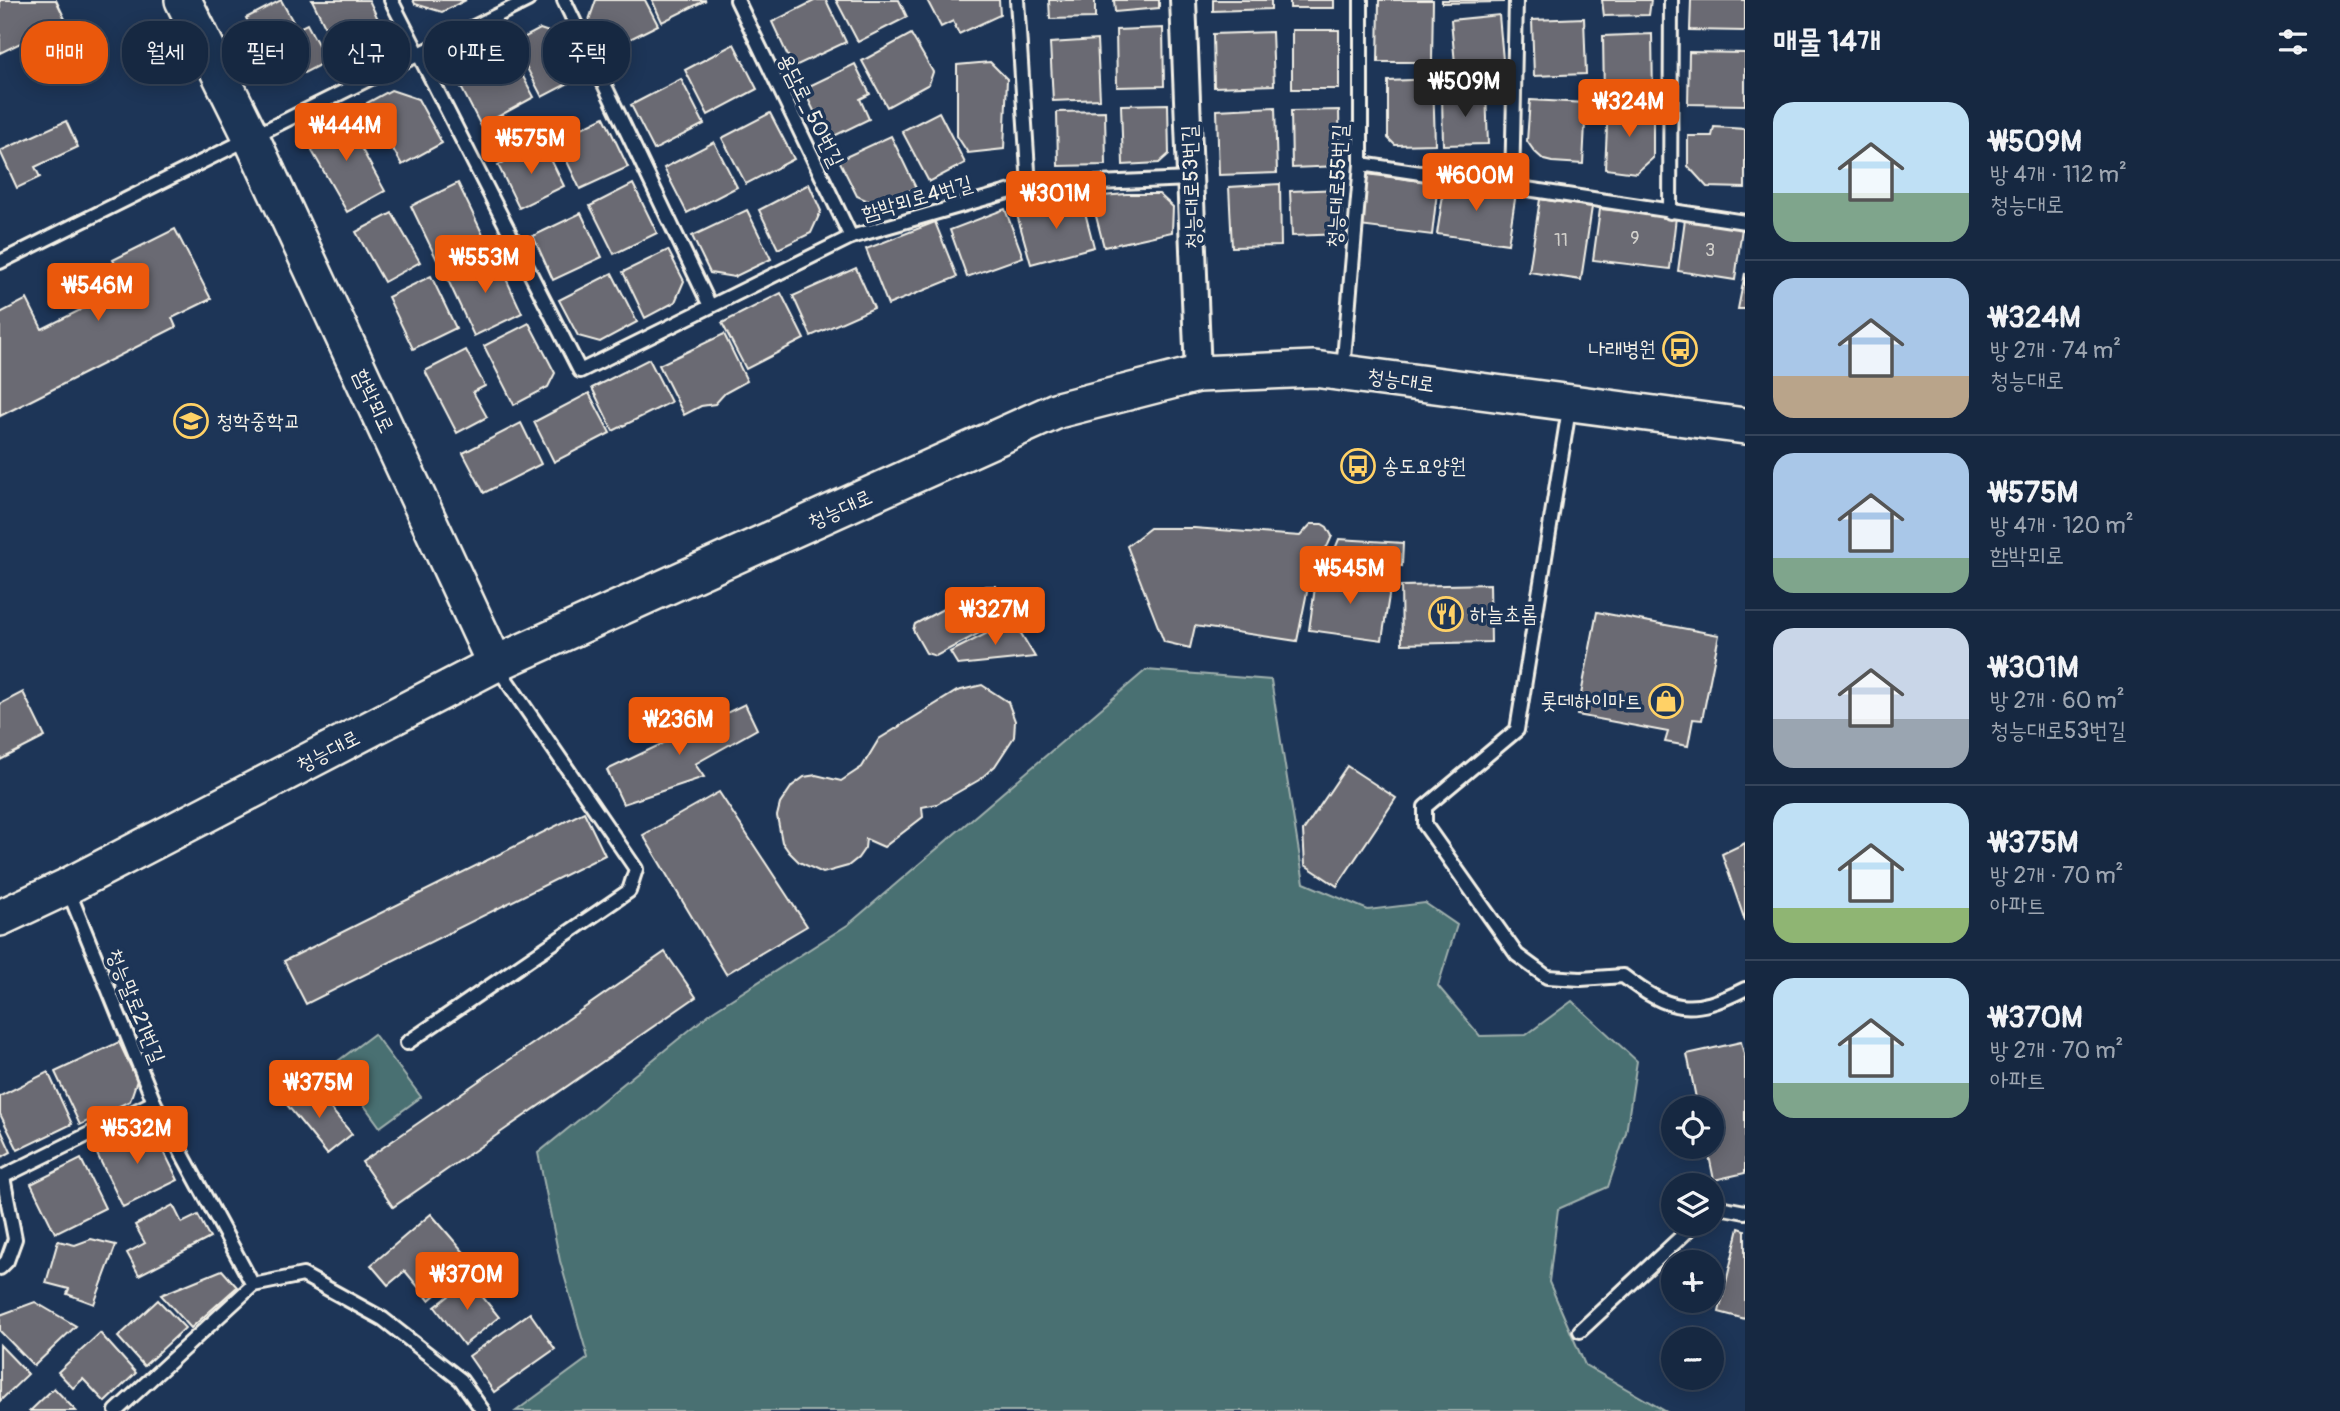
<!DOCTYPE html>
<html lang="ko">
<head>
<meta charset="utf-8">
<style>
  :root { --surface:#162841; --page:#1f3048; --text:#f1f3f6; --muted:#9ea6b1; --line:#35445a; --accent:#ea580c }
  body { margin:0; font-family:Pangolin,"Poor Story",sans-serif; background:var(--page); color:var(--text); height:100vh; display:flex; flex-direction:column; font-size:26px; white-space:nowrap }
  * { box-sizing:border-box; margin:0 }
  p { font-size:23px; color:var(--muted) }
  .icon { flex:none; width:38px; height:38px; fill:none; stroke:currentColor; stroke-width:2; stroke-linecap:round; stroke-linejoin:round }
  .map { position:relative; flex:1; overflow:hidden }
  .sheet { display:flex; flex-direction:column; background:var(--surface); width:595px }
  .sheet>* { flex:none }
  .banner { position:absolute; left:21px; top:21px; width:665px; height:63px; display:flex; gap:14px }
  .tools { position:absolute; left:1661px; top:1096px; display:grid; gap:14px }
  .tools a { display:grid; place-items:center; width:63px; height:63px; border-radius:50%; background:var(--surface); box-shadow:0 4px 18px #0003,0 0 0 2px var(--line); font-size:35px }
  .price { position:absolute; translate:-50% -60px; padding:0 16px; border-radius:7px; background:var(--accent); color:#fff; font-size:23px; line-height:46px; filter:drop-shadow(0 2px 4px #0008) }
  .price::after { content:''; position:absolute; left:50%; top:42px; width:21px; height:16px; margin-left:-10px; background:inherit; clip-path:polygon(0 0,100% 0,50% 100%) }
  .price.current { background:#222; color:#fff }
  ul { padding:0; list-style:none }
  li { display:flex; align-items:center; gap:21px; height:175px; padding:0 28px }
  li+li { border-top:2px solid var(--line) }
  li span { display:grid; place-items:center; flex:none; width:196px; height:140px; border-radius:21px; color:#555 }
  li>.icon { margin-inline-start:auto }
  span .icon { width:84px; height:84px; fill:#fffc; stroke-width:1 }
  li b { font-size:30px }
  h2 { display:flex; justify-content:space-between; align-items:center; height:84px; padding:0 28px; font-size:30px }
  .tag { padding:0 24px; border-radius:28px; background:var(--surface); box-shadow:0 4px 18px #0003,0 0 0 2px var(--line); font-size:24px; line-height:63px }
  .tag.current { background:var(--accent); color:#fff }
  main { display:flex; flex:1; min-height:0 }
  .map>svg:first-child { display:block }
  .green { fill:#4a6f72; stroke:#9fb0ad; stroke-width:2 }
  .building { fill:#6a6b73; stroke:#f4f1e8; stroke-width:2 }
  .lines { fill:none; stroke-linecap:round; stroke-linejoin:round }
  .service-casing { stroke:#f4f1e8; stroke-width:18 }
  .minor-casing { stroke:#f4f1e8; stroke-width:30 }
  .secondary-casing { stroke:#f4f1e8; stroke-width:40 }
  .service { stroke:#1d3557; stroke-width:12 }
  .minor { stroke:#1d3557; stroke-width:24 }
  .secondary { stroke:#1d3557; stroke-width:35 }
  .labels { text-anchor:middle; stroke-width:7; stroke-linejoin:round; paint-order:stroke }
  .number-label { font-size:18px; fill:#d2d0cb }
  .street-label { font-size:21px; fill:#f4f1e8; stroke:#1d3557 }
  .poi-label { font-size:21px; fill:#f4f1e8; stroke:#1d3557; text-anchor:start }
</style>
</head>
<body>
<main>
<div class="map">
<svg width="1745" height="1411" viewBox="0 0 1745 1411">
  <rect width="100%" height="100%" fill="#1d3557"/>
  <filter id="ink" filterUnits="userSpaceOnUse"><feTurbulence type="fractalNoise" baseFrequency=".0143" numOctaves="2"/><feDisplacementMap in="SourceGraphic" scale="14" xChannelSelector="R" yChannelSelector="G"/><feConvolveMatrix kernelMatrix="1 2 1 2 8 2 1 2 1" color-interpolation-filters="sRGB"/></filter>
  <g filter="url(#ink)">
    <!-- green -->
    <g class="green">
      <polygon points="1146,670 1271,680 1304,883 1368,910 1425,903 1457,925 1438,986 1480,1036 1526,1035 1572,1001 1637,1061 1626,1133 1608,1187 1558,1209 1549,1282 1585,1365 1665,1411 516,1411 588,1358 560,1261 538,1153 713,1011 849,924"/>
      <polygon points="374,1034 421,1097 380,1127 334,1064"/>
    </g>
    <!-- building -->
    <g class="building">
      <polygon points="0,0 56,0 66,21 0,53"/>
      <polygon points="281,0 297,29 307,24 327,61 304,73 270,64 246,18"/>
      <polygon points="312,0 369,0 378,19 367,49 343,62"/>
      <polygon points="413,0 466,0 442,12 415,4"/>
      <polygon points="596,0 645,0 658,25 604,52 588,23"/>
      <polygon points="652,0 706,0 662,22"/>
      <polygon points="816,0 826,0 846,42 793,67 772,22"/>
      <polygon points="836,0 899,0 907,17 858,42"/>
      <polygon points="927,0 999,0 1000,15 959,34 953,21 941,27"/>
      <polygon points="1049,0 1095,0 1095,18 1050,19"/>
      <polygon points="1114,0 1159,0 1159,8 1115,12"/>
      <polygon points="1213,0 1271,0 1271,9 1213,11"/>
      <rect x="1290" y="0" width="44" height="8"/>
      <polygon points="1379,0 1433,0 1432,62 1378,62"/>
      <polygon points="1442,0 1503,0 1503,2 1442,3"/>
      <polygon points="1602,0 1651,0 1649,15 1604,16"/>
      <polygon points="1691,0 1745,0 1745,31 1690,30"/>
      <polygon points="1499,15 1504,71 1456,75 1451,20"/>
      <polygon points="1584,18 1586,74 1534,76 1532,20"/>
      <polygon points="1163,28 1164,86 1117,87 1116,30"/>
      <polygon points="540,29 567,38 586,74 542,97 514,43"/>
      <rect x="1292" y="30" width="47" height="59"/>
      <polygon points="1272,32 1274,85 1214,87 1213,34"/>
      <polygon points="911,34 933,72 929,84 887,107 862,61"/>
      <polygon points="1652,34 1653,96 1604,97 1603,36"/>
      <polygon points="1097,40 1100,99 1053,101 1050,43"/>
      <polygon points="734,44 757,89 708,115 685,70"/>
      <polygon points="506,45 534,97 481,126 461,87 473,62"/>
      <polygon points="1689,52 1745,53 1745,105 1688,104"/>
      <polygon points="990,62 1007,79 1004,149 968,153 957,136 957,65"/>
      <polygon points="855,64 870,94 860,99 869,119 828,139 803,89"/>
      <polygon points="681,79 704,124 654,150 631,105"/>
      <polygon points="1433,79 1435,144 1395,145 1388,138 1388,81"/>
      <polygon points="391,90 418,99 442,143 402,165 367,103"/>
      <polygon points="1486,92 1488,144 1443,145 1442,94"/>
      <polygon points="1530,100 1586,103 1583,164 1552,162 1544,160 1534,151 1527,141"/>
      <polygon points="1168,104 1169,154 1159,163 1123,165 1121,105"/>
      <polygon points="1275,107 1277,173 1219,175 1217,110"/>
      <polygon points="1608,107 1653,110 1653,158 1636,173 1605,169"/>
      <polygon points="340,110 385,191 347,212 312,151 324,119"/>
      <polygon points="1339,110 1340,166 1292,168 1291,111"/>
      <polygon points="1105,111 1106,165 1058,166 1057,112"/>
      <polygon points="939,112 965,163 929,182 902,131"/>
      <polygon points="770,113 794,159 746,184 722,138"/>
      <polygon points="604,117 628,167 580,189 557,140"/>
      <polygon points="66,121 78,147 35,167 40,177 17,188 0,151"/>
      <polygon points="1714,127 1745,129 1745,188 1707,187 1688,166 1688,136 1712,136"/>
      <polygon points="891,136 916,188 879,206 857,196 839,160"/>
      <polygon points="714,142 737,187 687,213 664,168"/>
      <polygon points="543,143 564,186 519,208 498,165"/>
      <polygon points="1366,174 1438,183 1432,235 1359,226"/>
      <polygon points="1445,182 1516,193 1508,244 1437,234"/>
      <polygon points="458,183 485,239 438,262 411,206"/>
      <polygon points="633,184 657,233 614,254 590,206"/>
      <polygon points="809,184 821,211 811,233 778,249 759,210"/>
      <polygon points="1280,184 1281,246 1232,247 1229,187"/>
      <polygon points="1341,189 1342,234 1292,236 1290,191"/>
      <polygon points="1126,194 1159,194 1173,207 1172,232 1104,247 1091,197"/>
      <polygon points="1081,197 1094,247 1031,264 1017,215"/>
      <polygon points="1540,199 1592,207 1581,280 1529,272"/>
      <polygon points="1005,209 1023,257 967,277 950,230"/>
      <polygon points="1600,209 1676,217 1670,269 1593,260"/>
      <polygon points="747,210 771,259 734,277 710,273 692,236"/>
      <polygon points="392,213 420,262 384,282 356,232"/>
      <polygon points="581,213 602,257 553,280 533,236"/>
      <polygon points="1685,219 1742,228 1735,280 1678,271"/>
      <polygon points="935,222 957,277 888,305 866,249"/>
      <polygon points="175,229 211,299 172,318 176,327 0,416 0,313 27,299 42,329 127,287 113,260"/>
      <polygon points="668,250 684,281 675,302 645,318 623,272"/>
      <polygon points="495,255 522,313 474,336 447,278"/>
      <polygon points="856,268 874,308 811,336 793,296"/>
      <polygon points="612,273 637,322 600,342 578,336 559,300"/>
      <polygon points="1745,273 1745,309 1738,309"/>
      <polygon points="431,276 456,328 413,349 388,297"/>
      <polygon points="781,293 804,339 746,369 722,323"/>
      <polygon points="529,323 555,373 548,387 514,405 484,346"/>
      <polygon points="724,334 747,381 725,393 715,404 701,406 684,415 659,365"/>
      <polygon points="466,350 485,386 473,392 487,417 457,433 425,371"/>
      <polygon points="649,359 671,402 613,431 592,388"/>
      <polygon points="589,393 610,433 554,462 534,422"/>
      <polygon points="521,423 541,464 484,493 463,453"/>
      <polygon points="1311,524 1322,524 1327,527 1332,536 1328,545 1303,577 1307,592 1297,641 1195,626 1190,648 1164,642 1127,546 1150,528 1194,528 1300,536"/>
      <polygon points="1339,539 1403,543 1402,566 1352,559 1330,561"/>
      <polygon points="1317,573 1391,583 1382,640 1309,630"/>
      <polygon points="1490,584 1491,642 1402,644 1401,586"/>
      <polygon points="986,586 995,586 1003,593 1011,608 1011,614 1006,619 936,656 926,653 913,630 915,624"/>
      <polygon points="1597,612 1719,635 1702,720 1693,719 1688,746 1665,742 1668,732 1577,715"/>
      <polygon points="1013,620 1035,657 958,665 950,652"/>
      <polygon points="982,685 1008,702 1015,721 1014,737 995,766 979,780 937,804 922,807 923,817 884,847 866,839 865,848 858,858 848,866 823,873 799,862 789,852 782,842 777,816 780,804 792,786 804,777 816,775 841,781 862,767 879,739 957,691"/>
      <polygon points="23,692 45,737 0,760 0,704"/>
      <polygon points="745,704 757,729 695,764 704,777 623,804 607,770"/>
      <polygon points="1347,766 1396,798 1337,886 1305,865 1303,831"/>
      <polygon points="719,792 807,926 726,974 643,835"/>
      <polygon points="584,812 605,855 306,1004 284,961"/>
      <polygon points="1745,843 1745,921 1722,854"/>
      <polygon points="665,952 696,997 393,1207 362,1162"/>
      <polygon points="119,1042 137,1080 130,1101 80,1125 55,1072"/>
      <polygon points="1741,1042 1745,1058 1745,1173 1714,1180 1707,1146 1712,1146 1712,1108 1698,1108 1687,1054"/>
      <polygon points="48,1072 72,1124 18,1150 0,1114 0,1096"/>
      <polygon points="311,1085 352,1134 327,1154 287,1105"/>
      <polygon points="151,1125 178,1180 123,1207 96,1152"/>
      <polygon points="0,1128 11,1152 0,1158"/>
      <polygon points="81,1159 105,1208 55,1233 31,1184"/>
      <polygon points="173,1205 182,1223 198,1215 210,1238 139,1275 127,1253 145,1243 135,1225"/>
      <polygon points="431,1214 473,1263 429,1300 405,1271 388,1285 371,1265"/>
      <polygon points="1739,1228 1745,1230 1745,1319 1719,1312"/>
      <polygon points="91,1239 116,1245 94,1304 67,1294 69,1289 46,1283 58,1241 75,1245"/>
      <polygon points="222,1270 237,1287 191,1328 161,1295"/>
      <polygon points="469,1280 499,1317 464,1345 435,1307"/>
      <polygon points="158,1300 185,1328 144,1366 118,1337"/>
      <polygon points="35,1302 76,1326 34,1366 0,1331 0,1315"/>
      <polygon points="530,1313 555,1349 494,1392 469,1356"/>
      <polygon points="100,1333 136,1373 105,1402 83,1379 73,1388 58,1372"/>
      <polygon points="0,1345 28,1374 0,1401"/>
      <polygon points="54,1388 76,1411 30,1411"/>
    </g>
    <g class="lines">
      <!-- service casing -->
      <g class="service-casing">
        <g id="service">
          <polyline points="391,0 580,371 851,237 1029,186 1190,179"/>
          <polyline points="564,0 710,306"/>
          <polyline points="737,0 851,237"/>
          <polyline points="1017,0 1029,186"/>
          <polyline points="1361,164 1745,222"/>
          <polyline points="1512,187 1516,0"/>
          <polyline points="1670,212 1671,0"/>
          <polyline points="0,262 528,0"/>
          <polyline points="1343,370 1361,164 1361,0"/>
          <path d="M1570,403l-53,327 -92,77v18l92,130 30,22 34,2 42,-3c47,36 69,40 122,13"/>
          <polyline points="67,887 154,1102 253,1285 116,1411"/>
          <polyline points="407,1043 629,891 636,869 496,665"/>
          <polyline points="0,1178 154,1102"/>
          <polyline points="1712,1208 1714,1206 1745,1212"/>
          <polyline points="0,1268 7,1261 15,1239 3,1177"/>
          <polyline points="253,1285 303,1275 383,1319 461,1380 483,1411"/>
          <polyline points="1580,1331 1696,1223"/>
        </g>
      </g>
      <!-- minor casing -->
      <g class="minor-casing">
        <polyline id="minor" points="1183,0 1198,374"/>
      </g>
      <!-- secondary casing -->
      <g class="secondary-casing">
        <g id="secondary">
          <polyline points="183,0 251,137 495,664"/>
          <polyline points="0,918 66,887 495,664 1058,410 1198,374 1314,369 1745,426"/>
        </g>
      </g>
      <!-- service -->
      <use href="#service" class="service"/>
      <!-- minor -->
      <use href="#minor" class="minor"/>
      <!-- secondary -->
      <use href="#secondary" class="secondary"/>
    </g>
  </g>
  <!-- icons -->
  <defs>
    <g id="bus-ring" transform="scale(1.75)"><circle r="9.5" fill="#1d3557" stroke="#ffd166" stroke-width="1.5"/><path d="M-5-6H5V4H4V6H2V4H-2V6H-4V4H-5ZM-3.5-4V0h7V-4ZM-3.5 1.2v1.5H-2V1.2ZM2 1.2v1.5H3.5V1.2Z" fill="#ffd166"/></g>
    <g id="school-ring" transform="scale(1.75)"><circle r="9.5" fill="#1d3557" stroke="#ffd166" stroke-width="1.5"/><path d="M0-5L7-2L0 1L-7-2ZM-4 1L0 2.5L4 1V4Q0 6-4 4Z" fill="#ffd166"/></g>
    <g id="restaurant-ring" transform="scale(1.75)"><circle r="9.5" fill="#1d3557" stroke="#ffd166" stroke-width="1.5"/><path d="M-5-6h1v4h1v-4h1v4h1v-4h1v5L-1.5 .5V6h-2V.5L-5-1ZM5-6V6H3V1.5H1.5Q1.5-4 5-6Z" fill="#ffd166"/></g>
    <g id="shop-ring" transform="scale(1.75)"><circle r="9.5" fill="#1d3557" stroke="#ffd166" stroke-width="1.5"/><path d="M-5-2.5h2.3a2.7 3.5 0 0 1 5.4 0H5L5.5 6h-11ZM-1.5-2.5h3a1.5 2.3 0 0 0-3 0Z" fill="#ffd166"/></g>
  </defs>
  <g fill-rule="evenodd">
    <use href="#bus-ring" x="1680" y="349"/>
    <use href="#school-ring" x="191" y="421"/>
    <use href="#bus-ring" x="1358" y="466"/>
    <use href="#restaurant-ring" x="1446" y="614"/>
    <use href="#shop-ring" x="1666" y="701"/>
  </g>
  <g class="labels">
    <!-- number labels -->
    <g class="number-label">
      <text x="1635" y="244">9</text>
      <text x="1561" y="246">11</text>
      <text x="1710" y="256">3</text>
    </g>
    <!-- street labels -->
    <g class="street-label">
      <text transform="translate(811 110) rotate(64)" y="7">용담로_50번길</text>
      <text transform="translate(1337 186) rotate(-87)" y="7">청능대로55번길</text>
      <text transform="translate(1191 187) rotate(-92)" y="7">청능대로53번길</text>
      <text transform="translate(917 198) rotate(-16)" y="7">함박뫼로4번길</text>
      <text transform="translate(1401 380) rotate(8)" y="7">청능대로</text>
      <text transform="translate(374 401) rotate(65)" y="7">함박뫼로</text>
      <text transform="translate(840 509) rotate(-24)" y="7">청능대로</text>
      <text transform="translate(328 751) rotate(-27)" y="7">청능대로</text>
      <text transform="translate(136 1006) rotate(68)" y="7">청능말로21번길</text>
    </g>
    <!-- poi labels -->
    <g class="poi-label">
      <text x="1656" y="356" text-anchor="end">나래병원</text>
      <text x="216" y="428">청학중학교</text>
      <text x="1382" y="473">송도요양원</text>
      <text x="1470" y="621">하늘초롬</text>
      <text x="1642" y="708" text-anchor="end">롯데하이마트</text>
    </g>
  </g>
</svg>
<div class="tools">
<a><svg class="icon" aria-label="locate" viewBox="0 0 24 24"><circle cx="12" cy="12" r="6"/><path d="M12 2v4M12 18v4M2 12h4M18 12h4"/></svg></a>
<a><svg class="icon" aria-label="layers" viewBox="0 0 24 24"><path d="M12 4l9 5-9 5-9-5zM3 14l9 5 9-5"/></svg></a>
<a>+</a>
<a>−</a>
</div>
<b class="price current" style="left:1465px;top:119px">₩509M</b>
<b class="price" style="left:1629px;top:139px">₩324M</b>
<b class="price" style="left:346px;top:163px">₩444M</b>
<b class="price" style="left:531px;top:176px">₩575M</b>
<b class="price" style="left:1476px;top:213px">₩600M</b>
<b class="price" style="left:1056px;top:231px">₩301M</b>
<b class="price" style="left:485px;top:295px">₩553M</b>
<b class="price" style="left:98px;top:323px">₩546M</b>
<b class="price" style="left:1350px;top:606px">₩545M</b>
<b class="price" style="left:995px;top:647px">₩327M</b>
<b class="price" style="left:679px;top:757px">₩236M</b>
<b class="price" style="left:319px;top:1120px">₩375M</b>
<b class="price" style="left:137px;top:1166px">₩532M</b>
<b class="price" style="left:467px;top:1312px">₩370M</b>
<div class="banner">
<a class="tag current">매매</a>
<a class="tag">월세</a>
<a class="tag">필터</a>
<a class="tag">신규</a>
<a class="tag">아파트</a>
<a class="tag">주택</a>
</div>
</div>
<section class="sheet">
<h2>매물 14개<svg class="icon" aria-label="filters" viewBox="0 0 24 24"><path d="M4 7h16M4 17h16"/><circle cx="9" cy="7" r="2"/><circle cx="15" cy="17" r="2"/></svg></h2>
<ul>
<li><span style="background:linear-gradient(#bfe0f5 65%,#7fa58c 0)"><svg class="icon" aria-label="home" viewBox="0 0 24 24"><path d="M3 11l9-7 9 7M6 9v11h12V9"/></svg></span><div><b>₩509M</b><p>방 4개 · 112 m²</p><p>청능대로</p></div></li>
<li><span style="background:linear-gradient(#a9c7e8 70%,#b9a48a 0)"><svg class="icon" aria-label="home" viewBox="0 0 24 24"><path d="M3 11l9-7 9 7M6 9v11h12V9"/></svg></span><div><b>₩324M</b><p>방 2개 · 74 m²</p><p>청능대로</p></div></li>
<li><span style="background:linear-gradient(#a9c7e8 75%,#7fa58c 0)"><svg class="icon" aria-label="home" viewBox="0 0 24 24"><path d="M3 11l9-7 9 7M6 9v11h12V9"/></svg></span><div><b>₩575M</b><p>방 4개 · 120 m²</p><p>함박뫼로</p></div></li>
<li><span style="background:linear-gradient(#c9d6e8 65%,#9aa5b1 0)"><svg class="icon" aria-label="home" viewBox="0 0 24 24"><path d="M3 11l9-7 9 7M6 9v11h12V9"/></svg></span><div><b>₩301M</b><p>방 2개 · 60 m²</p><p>청능대로53번길</p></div></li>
<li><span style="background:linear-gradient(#bfe0f5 75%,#8fb573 0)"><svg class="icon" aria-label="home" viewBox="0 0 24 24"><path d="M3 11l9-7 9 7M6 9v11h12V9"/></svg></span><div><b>₩375M</b><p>방 2개 · 70 m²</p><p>아파트</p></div></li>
<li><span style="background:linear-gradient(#bfe0f5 75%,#7fa58c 0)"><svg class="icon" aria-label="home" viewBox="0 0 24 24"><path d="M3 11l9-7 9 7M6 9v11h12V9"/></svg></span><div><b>₩370M</b><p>방 2개 · 70 m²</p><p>아파트</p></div></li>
</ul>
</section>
</main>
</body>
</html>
